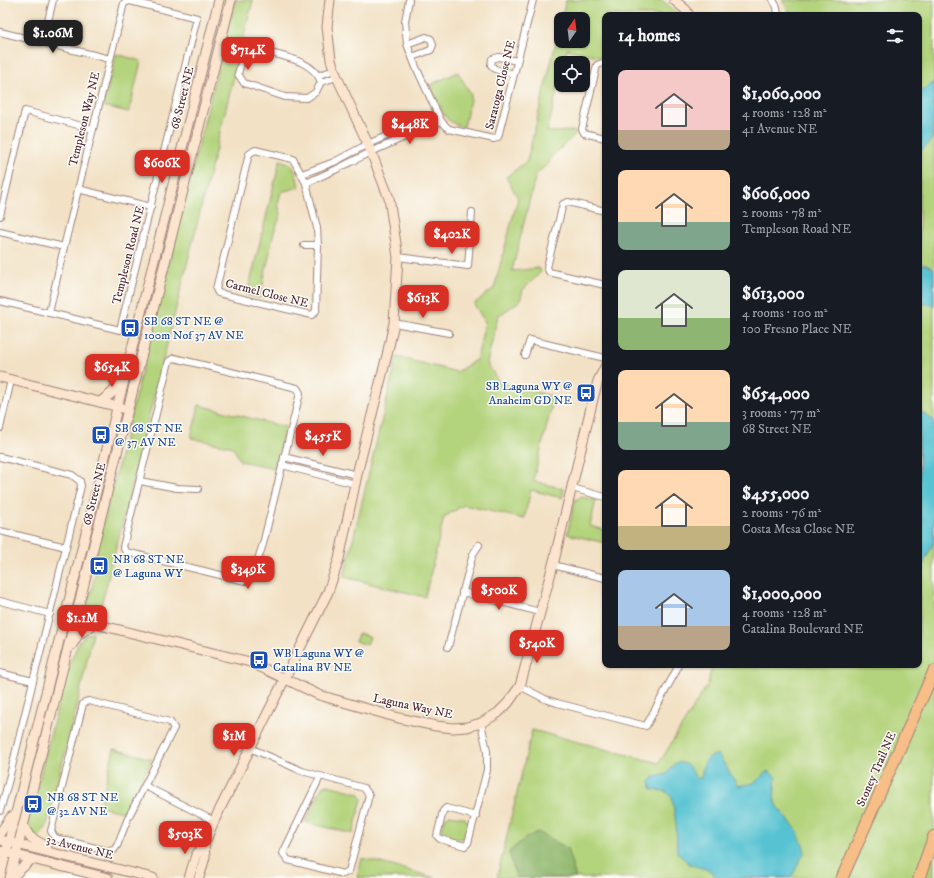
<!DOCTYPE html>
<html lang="en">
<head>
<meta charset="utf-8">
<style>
  :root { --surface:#171b24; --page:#20242c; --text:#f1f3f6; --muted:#9ea1a6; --accent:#d93025 }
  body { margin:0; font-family:"IM FELL DW Pica",serif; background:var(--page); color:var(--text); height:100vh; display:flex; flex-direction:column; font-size:15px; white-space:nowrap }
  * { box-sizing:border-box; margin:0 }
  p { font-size:13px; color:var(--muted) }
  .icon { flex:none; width:22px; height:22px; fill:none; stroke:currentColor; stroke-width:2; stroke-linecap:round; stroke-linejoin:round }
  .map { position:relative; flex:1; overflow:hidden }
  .details { position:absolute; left:602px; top:12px; width:320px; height:656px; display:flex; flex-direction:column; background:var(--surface); border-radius:8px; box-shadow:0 1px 3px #0004 }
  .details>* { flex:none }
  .needle { width:26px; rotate:14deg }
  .controls { position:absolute; left:554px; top:12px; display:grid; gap:8px }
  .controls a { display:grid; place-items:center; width:36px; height:36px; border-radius:8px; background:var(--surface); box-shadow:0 1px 3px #0004; font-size:20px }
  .price { position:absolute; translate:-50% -34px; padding:0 9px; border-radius:8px; background:var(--accent); color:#fff; font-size:13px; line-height:26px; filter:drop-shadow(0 1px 2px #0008) }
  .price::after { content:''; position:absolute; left:50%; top:24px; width:12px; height:9px; margin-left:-6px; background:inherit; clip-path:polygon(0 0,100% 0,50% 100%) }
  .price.active { background:#222; color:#fff }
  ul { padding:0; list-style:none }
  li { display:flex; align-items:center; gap:12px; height:100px; padding:0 16px }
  li span { display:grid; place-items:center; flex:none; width:112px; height:80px; border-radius:8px; color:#555 }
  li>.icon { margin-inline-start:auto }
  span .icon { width:48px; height:48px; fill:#fffc; stroke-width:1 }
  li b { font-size:17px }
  h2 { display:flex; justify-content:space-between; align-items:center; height:48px; padding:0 16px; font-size:17px }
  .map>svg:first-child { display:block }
  .green { fill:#b3d37b; stroke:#7e7953 }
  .forest { fill:#8eb56b; stroke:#6c6a4b }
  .water { fill:#57c2d2; stroke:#50707e }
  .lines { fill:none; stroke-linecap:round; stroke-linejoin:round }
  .street-casing { stroke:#9e8078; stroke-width:8 }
  .secondary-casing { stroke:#9e8078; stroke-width:11 }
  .highway-casing { stroke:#9e8078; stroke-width:13 }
  .street { stroke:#fff; stroke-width:6 }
  .secondary { stroke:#fce5cf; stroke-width:9 }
  .highway { stroke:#f7be87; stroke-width:11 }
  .labels { text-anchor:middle; stroke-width:3; stroke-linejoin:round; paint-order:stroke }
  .street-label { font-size:12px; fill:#4a1f2b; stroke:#fdfcf7 }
  .transit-label { font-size:12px; fill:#164399; stroke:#fdfcf7; text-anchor:start }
</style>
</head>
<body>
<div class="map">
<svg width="934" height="878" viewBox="0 0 934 878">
  <rect width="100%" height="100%" fill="#fdfcf7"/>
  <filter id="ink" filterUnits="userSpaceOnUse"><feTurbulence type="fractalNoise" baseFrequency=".025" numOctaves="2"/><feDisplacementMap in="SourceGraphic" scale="8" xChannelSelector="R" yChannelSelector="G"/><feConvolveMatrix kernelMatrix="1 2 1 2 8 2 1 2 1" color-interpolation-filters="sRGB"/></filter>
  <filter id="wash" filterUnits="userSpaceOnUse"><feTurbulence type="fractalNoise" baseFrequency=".012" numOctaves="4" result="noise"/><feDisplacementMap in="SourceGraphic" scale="16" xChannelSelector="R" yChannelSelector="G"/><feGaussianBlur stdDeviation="0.9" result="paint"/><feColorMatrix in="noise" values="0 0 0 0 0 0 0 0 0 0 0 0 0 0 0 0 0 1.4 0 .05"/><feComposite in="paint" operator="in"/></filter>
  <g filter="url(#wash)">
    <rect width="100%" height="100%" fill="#f2e1c4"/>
    <!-- green -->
    <g class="green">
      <polygon points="235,0 253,0 117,544 98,618 88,615 85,609 85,603 91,593 97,567 97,549"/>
      <polygon points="566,0 662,0 680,15 605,15 605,58 567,49 564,63 561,63 561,74 547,132 574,131 576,134 551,157 549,163 536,174 512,271 539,268 541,272 523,290 520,301 498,316 487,363 499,382 554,397 533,481 564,489 562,498 531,490 524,519 464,505 444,517 425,597 344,577 397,357 457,372 477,359 485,322 474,304 494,288 518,198 506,177 527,161 561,21 561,41 583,41 583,19 561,19"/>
      <polygon points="782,0 934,0 934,878 497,878 532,730 659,763 708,684 712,665 919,665 919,15 791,15"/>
      <polygon points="116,54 141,61 129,112 103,106"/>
      <path d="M458,72l13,23 -7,32c-8,-2 -15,-5 -20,-12l-14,-30z"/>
      <path d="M280,160c17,5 15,11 19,27l-18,5 -3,12 3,10 -7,18 -14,66 -13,-3z"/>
      <polygon points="199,405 285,427 275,468 240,461 233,447 191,438"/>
      <polygon points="581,497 596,500 590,526 605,530 605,543 567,534 575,500"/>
      <polygon points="93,633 77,706 46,828 42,832 38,840 28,829 28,823 60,697 72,658 79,642 87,634"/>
      <polygon points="359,633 370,637 367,645 355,641"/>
      <polygon points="114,749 152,759 125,813 102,807 100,805"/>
      <polygon points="328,785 359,793 362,799 353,834 305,822 322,787"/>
      <path d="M450,815c4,1 12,1 16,4 5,3 1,17 -4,19 -3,2 -6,0 -10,-1 -13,-3 -10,-8 -7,-19z"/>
      <polygon points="362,858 436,878 357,878"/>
    </g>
    <!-- forest -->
    <polygon class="forest" points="538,832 567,848 576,878 516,878 509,852 524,839"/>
    <!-- water -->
    <g class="water">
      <path d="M934,82c0,18 0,39 -2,56 -2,5 -8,11 -13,13v-58z"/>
      <polygon points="924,264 934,269 934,305 919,303 919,267"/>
      <polygon points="919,404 921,412 934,421 934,541 923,565 919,571"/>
      <path d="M718,754l20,32 16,-3 14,-12 8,6 -2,22 6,11 17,20 8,21 -14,27h-75c-4,-11 -17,-9 -26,-14 -4,-3 -9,-8 -13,-11l-1,-29 -4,-27 -7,-6 -13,-1 -2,-8 4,-5 13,-3 8,-11c14,-1 15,4 21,15h5c3,-14 1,-19 17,-24z"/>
    </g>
  </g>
  <g filter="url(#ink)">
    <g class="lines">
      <!-- street casing -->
      <g class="street-casing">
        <g id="street">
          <polyline points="409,0 405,21 407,44 415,65 441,121 449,129 494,139 498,137 533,0"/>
          <polyline points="773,0 777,7 778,15"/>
          <polyline points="0,32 110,59"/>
          <polyline points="43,42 53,0"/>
          <polyline points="407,44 426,37 431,39 433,45 431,50 412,57"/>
          <path d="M267,52c18,5 47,9 54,30l-5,10 -9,6 -22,-1 -41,-14 -6,-9 4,-15 7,-6z"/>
          <polyline points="605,64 602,63 597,65 582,129 584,133 605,138"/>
          <polyline points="514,74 495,69 491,65 492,59 499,57 517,61"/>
          <polyline points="319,75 335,70"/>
          <polyline points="321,82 337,77"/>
          <polygon points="255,150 293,159 306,183 317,228 318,245 316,311 312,315 218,293 216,289 249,154"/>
          <polyline points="302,174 334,162 368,144 437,114"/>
          <polyline points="306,183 337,169 371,152 441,121"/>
          <polyline points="78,189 151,207"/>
          <polyline points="605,211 568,202 563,204 547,267 549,272 605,285"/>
          <polyline points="0,216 25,111 93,129"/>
          <polyline points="0,232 64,247"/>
          <polyline points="304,245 318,245"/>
          <polyline points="398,257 468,266 472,212"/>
          <polyline points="0,301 120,330 197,18 130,1 124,3 64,247 49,313"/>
          <polyline points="394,323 449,333"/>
          <polyline points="525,355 530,340 605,358"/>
          <polygon points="174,358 297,388 300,393 263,544 252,578 245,581 126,552 123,547 169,361"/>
          <polyline points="0,428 11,380"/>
          <polyline points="0,457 72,475 80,481 81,486 8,783 0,811"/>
          <polyline points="284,457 357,475"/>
          <polyline points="282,465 355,484"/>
          <polyline points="140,481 177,488 198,489"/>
          <polyline points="572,488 605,497"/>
          <polyline points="0,531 66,547"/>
          <polyline points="553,565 605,578"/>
          <polyline points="462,592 540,612"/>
          <polyline points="0,601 50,614"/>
          <polyline points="448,647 473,554 479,545"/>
          <polyline points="0,673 33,681"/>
          <polyline points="520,686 545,699 557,703 646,726 676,671 678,665"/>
          <polygon points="89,701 170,722 174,728 128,818 117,846 114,850 108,851 55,838 51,831 83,704 85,702"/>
          <polyline points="250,748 302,771 364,788 369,795 349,871 343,874 288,860 283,853 320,777"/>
          <polyline points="145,786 214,821"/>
          <polyline points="476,816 446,808 443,811 437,836 440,839 465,846 468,843 487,770 487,751 481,723"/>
        </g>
      </g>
      <!-- secondary casing -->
      <g class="secondary-casing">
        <g id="secondary">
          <polyline points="674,0 686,10 689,15"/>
          <polyline points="0,377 123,408"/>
          <polyline points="100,402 112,393 123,378"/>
          <polyline points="71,618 250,662 319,695 399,718 436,726 453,728 467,727 481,723 498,713 508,703 520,686 553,565 594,395 598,381 605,367"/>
          <polyline points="72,645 78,635 94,624"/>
          <polyline points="24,827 30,837 47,847"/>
          <polyline points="0,833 11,817"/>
          <polyline points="0,840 153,878"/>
          <polyline points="0,851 108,878"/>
          <polyline points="0,877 219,0"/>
          <polyline points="10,878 231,0"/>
          <polyline points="11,878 32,859"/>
          <polyline points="189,878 196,855 204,845 214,821 328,592 339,559 358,470 387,355 394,323 398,257 389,198 368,144 337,77 331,60 327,27 330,0"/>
          <polyline points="199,878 205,857 204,845"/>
        </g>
      </g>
      <!-- highway casing -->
      <g class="highway-casing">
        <g id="highway">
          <polyline points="842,878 934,671"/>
          <polyline points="919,878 934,836"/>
        </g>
      </g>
      <!-- street -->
      <use href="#street" class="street"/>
      <!-- secondary -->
      <use href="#secondary" class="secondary"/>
      <!-- highway -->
      <use href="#highway" class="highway"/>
    </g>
  </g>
  <!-- icons -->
  <defs>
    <g id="bus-square" transform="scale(1)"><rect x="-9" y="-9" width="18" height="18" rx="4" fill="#1a4fb4" stroke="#fdfcf7"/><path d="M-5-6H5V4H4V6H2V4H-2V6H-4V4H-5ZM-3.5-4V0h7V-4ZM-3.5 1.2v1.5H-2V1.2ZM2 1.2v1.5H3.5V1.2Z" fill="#fff"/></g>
  </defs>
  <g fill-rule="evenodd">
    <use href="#bus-square" x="130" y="328"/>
    <use href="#bus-square" x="586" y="393"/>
    <use href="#bus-square" x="101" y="435"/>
    <use href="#bus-square" x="99" y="566"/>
    <use href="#bus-square" x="259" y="660"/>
    <use href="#bus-square" x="33" y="804"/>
  </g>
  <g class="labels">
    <!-- street labels -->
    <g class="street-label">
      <text transform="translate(500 85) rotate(-76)" y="4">Saratoga Close NE</text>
      <text transform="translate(182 98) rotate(-76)" y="4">68 Street NE</text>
      <text transform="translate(84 119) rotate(-76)" y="4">Templeson Way NE</text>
      <text transform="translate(128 255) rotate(-76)" y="4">Templeson Road NE</text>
      <text transform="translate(267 293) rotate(14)" y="4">Carmel Close NE</text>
      <text transform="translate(94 494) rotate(-76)" y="4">68 Street NE</text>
      <text transform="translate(413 706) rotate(12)" y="4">Laguna Way NE</text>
      <text transform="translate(876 769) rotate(-66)" y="4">Stoney Trail NE</text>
      <text transform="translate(80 847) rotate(14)" y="4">32 Avenue NE</text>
    </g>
    <!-- transit labels -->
    <g class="transit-label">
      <text x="144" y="325">SB 68 ST NE @<tspan x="144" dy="14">100m Nof 37 AV NE</tspan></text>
      <text x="572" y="390" text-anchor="end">SB Laguna WY @<tspan x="572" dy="14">Anaheim GD NE</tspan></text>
      <text x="115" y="432">SB 68 ST NE<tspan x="115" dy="14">@ 37 AV NE</tspan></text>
      <text x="113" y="563">NB 68 ST NE<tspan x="113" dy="14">@ Laguna WY</tspan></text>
      <text x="273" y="657">WB Laguna WY @<tspan x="273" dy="14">Catalina BV NE</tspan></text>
      <text x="47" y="801">NB 68 ST NE<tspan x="47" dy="14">@ 32 AV NE</tspan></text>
    </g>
  </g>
</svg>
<div class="controls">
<a><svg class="needle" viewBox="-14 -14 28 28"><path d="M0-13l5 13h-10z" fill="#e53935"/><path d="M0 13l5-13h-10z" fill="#9ea1a6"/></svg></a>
<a><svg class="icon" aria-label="locate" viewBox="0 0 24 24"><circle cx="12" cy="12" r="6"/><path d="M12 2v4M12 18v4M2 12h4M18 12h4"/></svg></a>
</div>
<b class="price active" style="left:53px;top:54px">$1.06M</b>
<b class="price" style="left:248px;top:71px">$714K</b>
<b class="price" style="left:410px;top:145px">$448K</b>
<b class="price" style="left:162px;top:184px">$606K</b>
<b class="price" style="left:452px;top:255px">$402K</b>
<b class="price" style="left:423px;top:319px">$613K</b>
<b class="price" style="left:112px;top:388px">$654K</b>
<b class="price" style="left:323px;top:457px">$455K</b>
<b class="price" style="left:248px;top:590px">$349K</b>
<b class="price" style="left:499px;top:611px">$500K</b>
<b class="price" style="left:82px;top:639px">$1.1M</b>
<b class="price" style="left:537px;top:664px">$540K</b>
<b class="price" style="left:234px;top:757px">$1M</b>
<b class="price" style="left:185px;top:855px">$503K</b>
<section class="details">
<h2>14 homes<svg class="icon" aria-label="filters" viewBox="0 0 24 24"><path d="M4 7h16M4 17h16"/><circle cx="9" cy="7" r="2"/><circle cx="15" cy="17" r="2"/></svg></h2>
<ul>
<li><span style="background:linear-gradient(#f6c9c9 75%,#b9a48a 0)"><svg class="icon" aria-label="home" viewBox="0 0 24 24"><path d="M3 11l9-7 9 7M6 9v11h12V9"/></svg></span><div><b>$1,060,000</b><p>4 rooms · 128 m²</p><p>41 Avenue NE</p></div></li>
<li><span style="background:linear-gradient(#ffd9b3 65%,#7fa58c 0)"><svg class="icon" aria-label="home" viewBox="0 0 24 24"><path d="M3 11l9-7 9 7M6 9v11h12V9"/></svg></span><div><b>$606,000</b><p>2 rooms · 78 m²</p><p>Templeson Road NE</p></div></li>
<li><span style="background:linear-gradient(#dfe7d0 60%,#8fb573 0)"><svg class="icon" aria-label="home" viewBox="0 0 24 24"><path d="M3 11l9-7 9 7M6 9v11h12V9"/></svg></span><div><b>$613,000</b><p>4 rooms · 100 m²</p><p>100 Fresno Place NE</p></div></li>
<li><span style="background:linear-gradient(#ffd9b3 65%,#7fa58c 0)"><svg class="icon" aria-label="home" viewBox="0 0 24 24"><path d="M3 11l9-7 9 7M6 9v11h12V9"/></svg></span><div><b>$654,000</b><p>3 rooms · 77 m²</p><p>68 Street NE</p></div></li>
<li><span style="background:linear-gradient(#ffd9b3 70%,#c2b280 0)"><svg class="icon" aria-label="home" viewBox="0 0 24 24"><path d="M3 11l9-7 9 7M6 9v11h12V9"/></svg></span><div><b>$455,000</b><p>2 rooms · 76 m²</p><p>Costa Mesa Close NE</p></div></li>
<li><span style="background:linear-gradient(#a9c7e8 70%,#b9a48a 0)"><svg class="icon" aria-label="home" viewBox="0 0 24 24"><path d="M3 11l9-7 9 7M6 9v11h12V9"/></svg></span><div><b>$1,000,000</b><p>4 rooms · 128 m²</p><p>Catalina Boulevard NE</p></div></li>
</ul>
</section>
</div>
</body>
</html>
